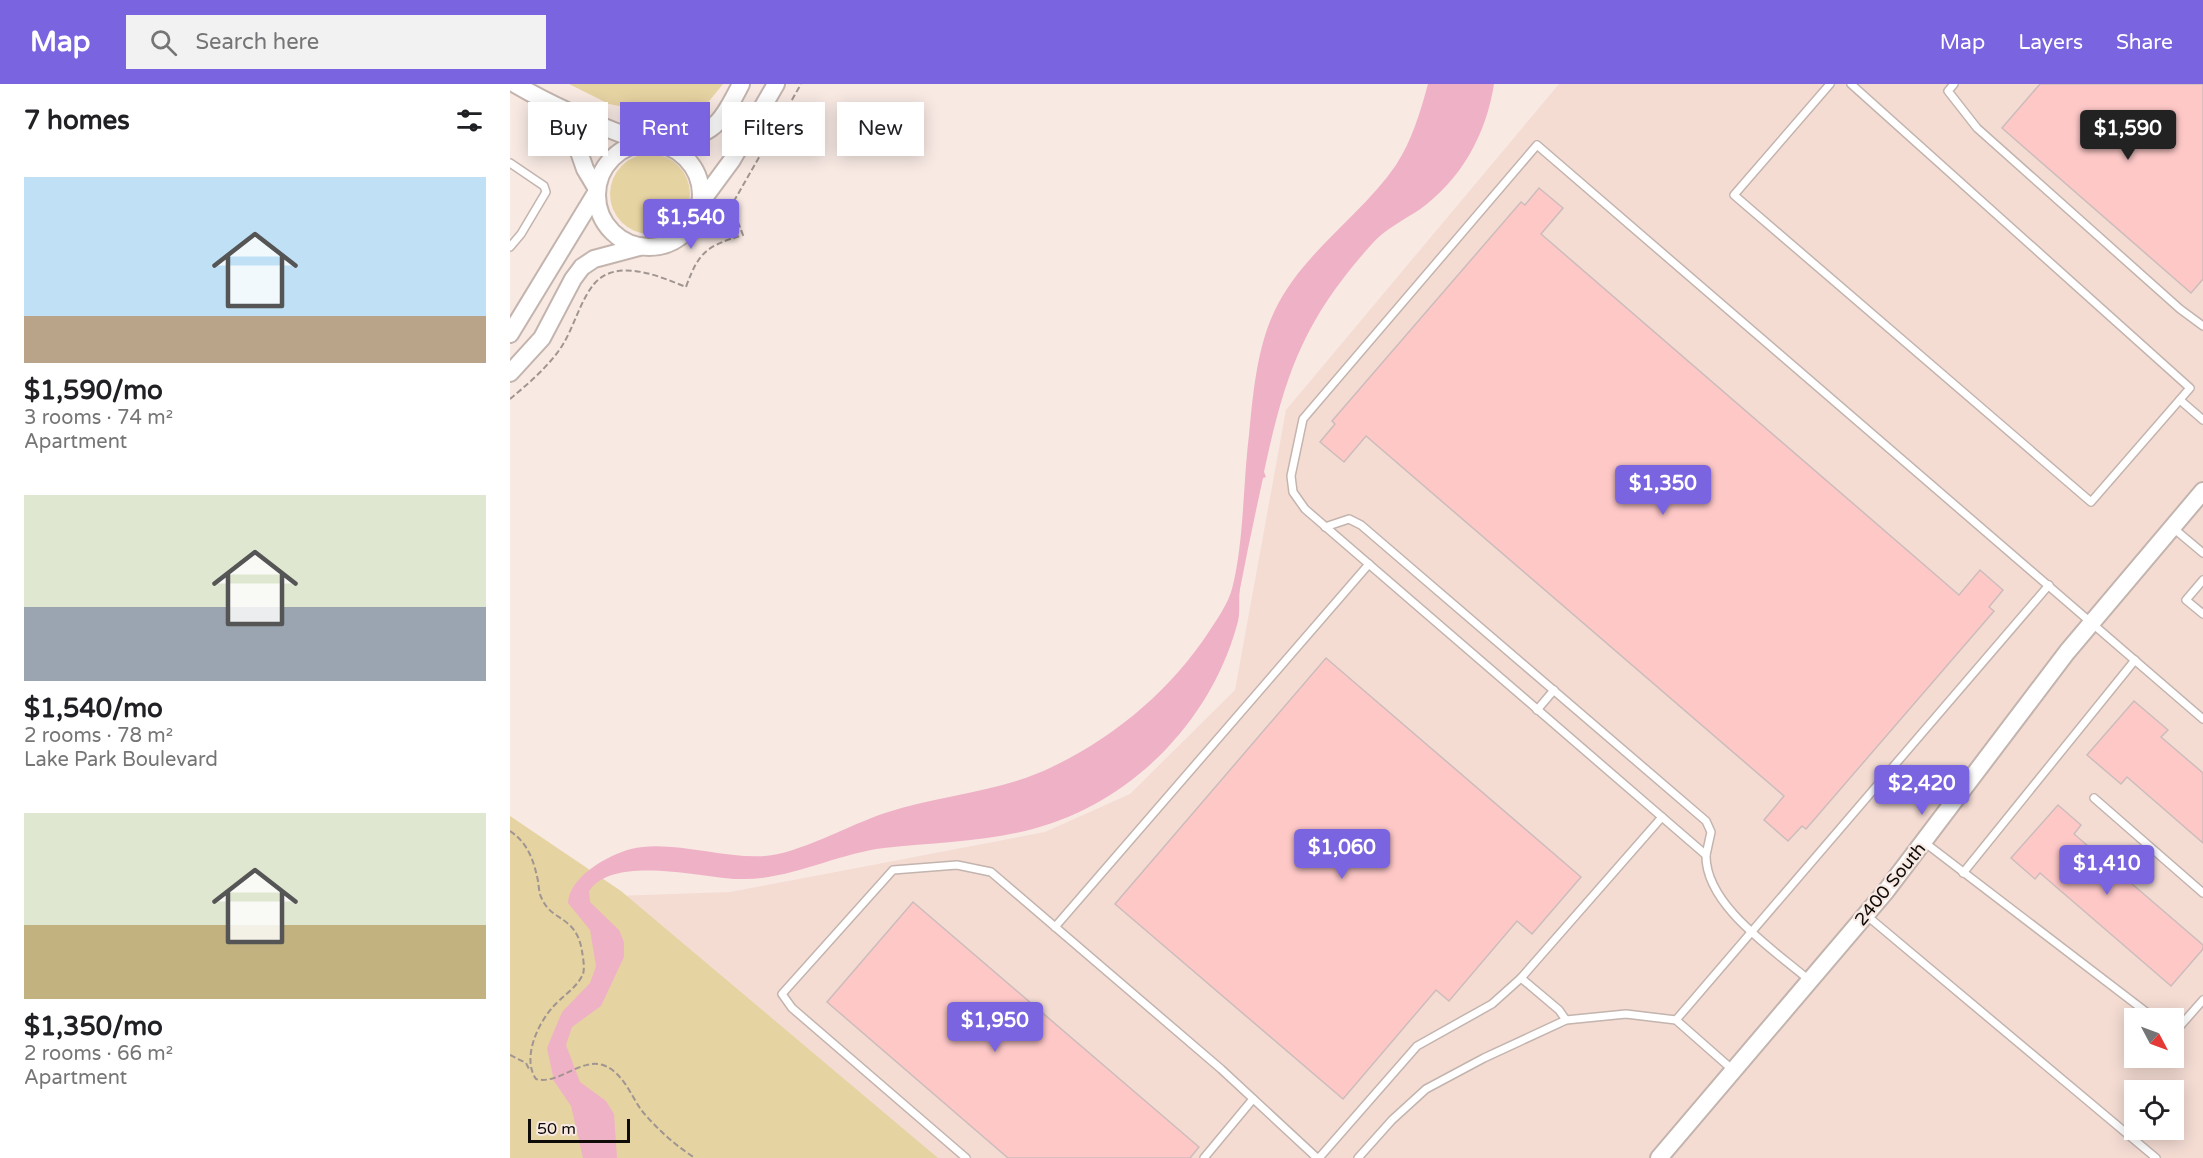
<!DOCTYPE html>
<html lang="en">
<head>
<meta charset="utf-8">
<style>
  :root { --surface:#fff; --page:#f2f2f2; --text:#202124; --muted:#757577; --accent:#7b64df }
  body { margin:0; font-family:"Varela Round",sans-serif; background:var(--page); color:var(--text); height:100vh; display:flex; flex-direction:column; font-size:22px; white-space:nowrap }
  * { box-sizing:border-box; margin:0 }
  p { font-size:20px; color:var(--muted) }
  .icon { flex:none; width:33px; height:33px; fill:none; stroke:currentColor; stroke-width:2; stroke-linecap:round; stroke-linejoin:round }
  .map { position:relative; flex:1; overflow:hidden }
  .side { display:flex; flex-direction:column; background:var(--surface); width:510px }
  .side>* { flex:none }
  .banner { position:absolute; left:18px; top:18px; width:570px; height:54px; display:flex; gap:12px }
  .needle { width:39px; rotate:131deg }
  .buttons { position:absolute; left:1614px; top:924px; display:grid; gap:12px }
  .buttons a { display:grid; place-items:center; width:60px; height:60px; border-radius:0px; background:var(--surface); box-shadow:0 3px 15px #0003; font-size:30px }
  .scale { position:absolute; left:18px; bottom:15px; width:102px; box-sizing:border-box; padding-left:6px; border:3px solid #0f0b09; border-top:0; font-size:16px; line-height:21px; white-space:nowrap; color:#0f0b09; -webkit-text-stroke:4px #f8e9e3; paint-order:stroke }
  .price { position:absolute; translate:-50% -51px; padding:0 14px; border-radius:6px; background:var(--accent); color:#fff; font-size:20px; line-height:39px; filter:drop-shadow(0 2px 3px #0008) }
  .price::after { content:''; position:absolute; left:50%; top:36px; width:18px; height:14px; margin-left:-9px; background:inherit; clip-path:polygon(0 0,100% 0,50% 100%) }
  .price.current { background:#222; color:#fff }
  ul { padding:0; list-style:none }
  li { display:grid; align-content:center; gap:12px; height:318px; padding:0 24px }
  li span { display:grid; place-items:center; height:186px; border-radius:0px; color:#555 }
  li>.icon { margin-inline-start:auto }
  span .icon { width:108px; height:108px; fill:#fffc; stroke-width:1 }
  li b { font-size:26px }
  h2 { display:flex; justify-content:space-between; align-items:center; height:72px; padding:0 24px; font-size:26px }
  .chip { padding:0 21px; border-radius:0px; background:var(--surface); box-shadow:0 3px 15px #0003; font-size:21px; line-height:54px }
  .chip.current { background:var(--accent); color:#fff }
  header { display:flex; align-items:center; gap:36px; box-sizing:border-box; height:84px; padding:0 30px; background:var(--accent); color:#fff }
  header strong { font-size:28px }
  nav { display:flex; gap:33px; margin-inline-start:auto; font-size:21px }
  .search { width:420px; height:54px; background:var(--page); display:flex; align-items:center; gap:15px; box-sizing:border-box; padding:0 21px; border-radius:0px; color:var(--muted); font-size:22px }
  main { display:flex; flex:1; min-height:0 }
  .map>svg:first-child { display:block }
  .built { fill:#f4dcd3; fill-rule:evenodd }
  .green { fill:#e6d3a2 }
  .water { fill:#efb1c5 }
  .building { fill:#fec8c7; stroke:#ccbcbb; stroke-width:1.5 }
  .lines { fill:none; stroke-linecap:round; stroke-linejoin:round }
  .service-casing { stroke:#c3b4ae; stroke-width:10 }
  .tertiary-casing { stroke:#c3b4ae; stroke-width:20 }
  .path { stroke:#a09591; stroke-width:2; stroke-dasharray:6 3; stroke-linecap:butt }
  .service { stroke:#fff; stroke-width:7 }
  .tertiary { stroke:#fff; stroke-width:16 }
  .labels { text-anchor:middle; stroke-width:4.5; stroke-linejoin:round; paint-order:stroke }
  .street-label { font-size:18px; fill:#0f0b09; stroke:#f8e9e3 }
</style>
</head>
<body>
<header>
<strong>Map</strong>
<div class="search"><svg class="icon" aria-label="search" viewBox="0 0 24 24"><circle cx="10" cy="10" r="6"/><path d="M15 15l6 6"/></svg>Search here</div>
<nav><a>Map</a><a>Layers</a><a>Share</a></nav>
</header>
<main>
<section class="side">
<h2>7 homes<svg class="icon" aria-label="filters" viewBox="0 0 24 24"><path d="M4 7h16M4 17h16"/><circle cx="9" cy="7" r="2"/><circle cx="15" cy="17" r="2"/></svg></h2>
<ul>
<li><span style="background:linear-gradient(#bfe0f5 75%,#b9a48a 0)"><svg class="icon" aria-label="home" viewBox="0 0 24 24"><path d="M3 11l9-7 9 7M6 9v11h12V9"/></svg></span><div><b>$1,590/mo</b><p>3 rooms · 74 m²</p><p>Apartment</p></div></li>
<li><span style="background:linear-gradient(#dfe7d0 60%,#9aa5b1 0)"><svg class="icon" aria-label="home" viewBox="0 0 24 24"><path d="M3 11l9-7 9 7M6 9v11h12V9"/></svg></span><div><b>$1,540/mo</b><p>2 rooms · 78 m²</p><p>Lake Park Boulevard</p></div></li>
<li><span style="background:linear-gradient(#dfe7d0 60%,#c2b280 0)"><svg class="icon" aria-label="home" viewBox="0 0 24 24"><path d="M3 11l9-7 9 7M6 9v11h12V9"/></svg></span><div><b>$1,350/mo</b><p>2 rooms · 66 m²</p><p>Apartment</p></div></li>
</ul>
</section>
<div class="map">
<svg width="1693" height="1074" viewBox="0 0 1693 1074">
  <rect width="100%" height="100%" fill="#f8e9e3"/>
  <!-- built -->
  <path class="built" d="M1049,0h644v1074h-1278l-310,-262 115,-4 315,-60 85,-38 105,-104 51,-280zM1624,934h40v40h-40zM1624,1006h40v40h-40z"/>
  <!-- green -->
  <g class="green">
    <polygon points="59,0 213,0 183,37 99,20"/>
    <circle cx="140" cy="110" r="40"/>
    <polygon points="0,732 111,807 428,1074 0,1074"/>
  </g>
  <!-- water -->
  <path class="water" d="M918,0h66c-8,51 -33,96 -75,126 -17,11 -34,19 -48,35 -68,76 -86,129 -107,227l2,5 -3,1c-8,37 -16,74 -23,111 -2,12 1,24 -3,36 -28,101 -111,182 -212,206 -46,11 -94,12 -141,17 -49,6 -96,33 -146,31 -37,-1 -124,-25 -149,12l1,11 29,28 5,12v15l-23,49 -29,21 -6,18 14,37 26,19 8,13 3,44h-34l-12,-52 -17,-25 -7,-33 15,-36 28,-29 6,-17 -6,-36 -22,-27c1,-26 40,-48 63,-54 38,-10 93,10 134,7 33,-2 86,-32 120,-43 56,-19 115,-20 169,-47 62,-30 118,-77 156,-136 8,-12 18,-27 22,-41 12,-46 11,-106 17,-154 4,-41 8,-88 26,-125 28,-58 85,-93 121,-145 16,-25 24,-52 32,-81z"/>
  <!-- building -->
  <g class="building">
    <polygon points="1530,0 1693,0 1693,195 1681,209 1492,44"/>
    <polygon points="1029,104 1053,124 1031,150 1449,511 1470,486 1493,506 1479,523 1484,527 1296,745 1292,742 1278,757 1254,736 1274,712 856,352 834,378 810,358 825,340 822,337 1011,118 1015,121"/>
    <polygon points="816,574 1071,793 1022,850 1007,837 939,917 926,906 833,1015 605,820"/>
    <polygon points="1624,617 1658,646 1651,653 1693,689 1693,759 1617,693 1611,700 1577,671"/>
    <polygon points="1548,721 1571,741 1564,750 1693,861 1693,865 1661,902 1530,789 1525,795 1501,774"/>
    <polygon points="403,818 689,1063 680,1074 498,1074 317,918"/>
  </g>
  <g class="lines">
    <!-- service casing -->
    <g class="service-casing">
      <g id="service">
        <polyline points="1320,0 1224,111 1581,418 1680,304 1341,0"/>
        <polyline points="1444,0 1438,7 1467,44 1670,225 1693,242"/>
        <polyline points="0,79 34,102 36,108 11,150 0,163"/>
        <polyline points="1670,316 1693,336"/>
        <polyline points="815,443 839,435 851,441 1196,737 1201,748 1196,771"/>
        <polyline points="1662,443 1693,469"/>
        <polyline points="1693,496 1676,516 1693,530"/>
        <polyline points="1027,626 1044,606"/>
        <polyline points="1584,714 1693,809"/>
        <polyline points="1414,758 1644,934"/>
        <polyline points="1453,789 1625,576"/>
        <polyline points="1356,831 1646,1074"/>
        <polyline points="545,843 859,480"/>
        <path d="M1299,896c-35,-30 -104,-75 -103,-125l-401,-346 -12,-17 -2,-16 12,-57 234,-274 666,574"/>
        <polyline points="1056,936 1049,926 1011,894 1152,733"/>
        <polyline points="1166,936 1539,501"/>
        <polyline points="1664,949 1693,916"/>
        <polyline points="456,1074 282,924 272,910 383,786 447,781 481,788 711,985 807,1074"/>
        <polyline points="694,1074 743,1015"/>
        <polyline points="809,1074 907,962 982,920 1011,894"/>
        <polyline points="848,1074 882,1036 916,1005 974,974 1056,936 1116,930 1166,936 1224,987"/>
      </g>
    </g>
    <!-- tertiary casing -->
    <g class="tertiary-casing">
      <g id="tertiary">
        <path d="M5,0c41,24 86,43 131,59"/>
        <polyline points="33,18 67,62 75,85 87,105"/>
        <circle cx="139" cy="111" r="52"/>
        <path d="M146,59c55,-9 59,-8 85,-59"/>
        <polyline points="191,118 222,76 266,0"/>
        <polyline points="0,250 86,109"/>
        <polyline points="0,289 32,254 63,195 72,183 84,175 129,163"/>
        <polyline points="1149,1074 1376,807 1557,568 1693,407"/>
      </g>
    </g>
    <!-- path -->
    <g class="path">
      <path d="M0,315c18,-15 39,-33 52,-53 12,-19 18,-45 32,-62 23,-27 67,-7 92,3 13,-36 21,-41 57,-52l-9,-23v-11l67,-117"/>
      <path d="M0,747c18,12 24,30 28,50 1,6 1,13 4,18 10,23 34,16 40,52 1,7 3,17 1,23 -6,14 -22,23 -31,34 -15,17 -30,51 -16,71 23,6 44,-21 67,-14 20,7 28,31 39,46 15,18 34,35 53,47"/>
      <polyline points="0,971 16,979 19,985"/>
    </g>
    <!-- service -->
    <use href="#service" class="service"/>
    <!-- tertiary -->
    <use href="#tertiary" class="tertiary"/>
  </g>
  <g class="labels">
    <!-- street labels -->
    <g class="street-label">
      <text transform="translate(1380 800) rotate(-51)" y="6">2400 South</text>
    </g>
  </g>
</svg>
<div class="buttons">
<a><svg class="needle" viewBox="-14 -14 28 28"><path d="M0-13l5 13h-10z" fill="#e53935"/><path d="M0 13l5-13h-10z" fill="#757577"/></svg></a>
<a><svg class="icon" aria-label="locate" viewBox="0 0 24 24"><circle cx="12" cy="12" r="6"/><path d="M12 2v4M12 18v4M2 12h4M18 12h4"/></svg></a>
</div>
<div class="scale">50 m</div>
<b class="price current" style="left:1618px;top:77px">$1,590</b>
<b class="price" style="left:181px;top:166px">$1,540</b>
<b class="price" style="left:1153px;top:432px">$1,350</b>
<b class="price" style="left:1412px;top:732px">$2,420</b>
<b class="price" style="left:832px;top:796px">$1,060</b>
<b class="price" style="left:1597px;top:812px">$1,410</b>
<b class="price" style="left:485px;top:969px">$1,950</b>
<div class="banner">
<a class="chip">Buy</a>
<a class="chip current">Rent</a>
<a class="chip">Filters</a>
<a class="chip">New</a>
</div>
</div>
</main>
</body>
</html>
